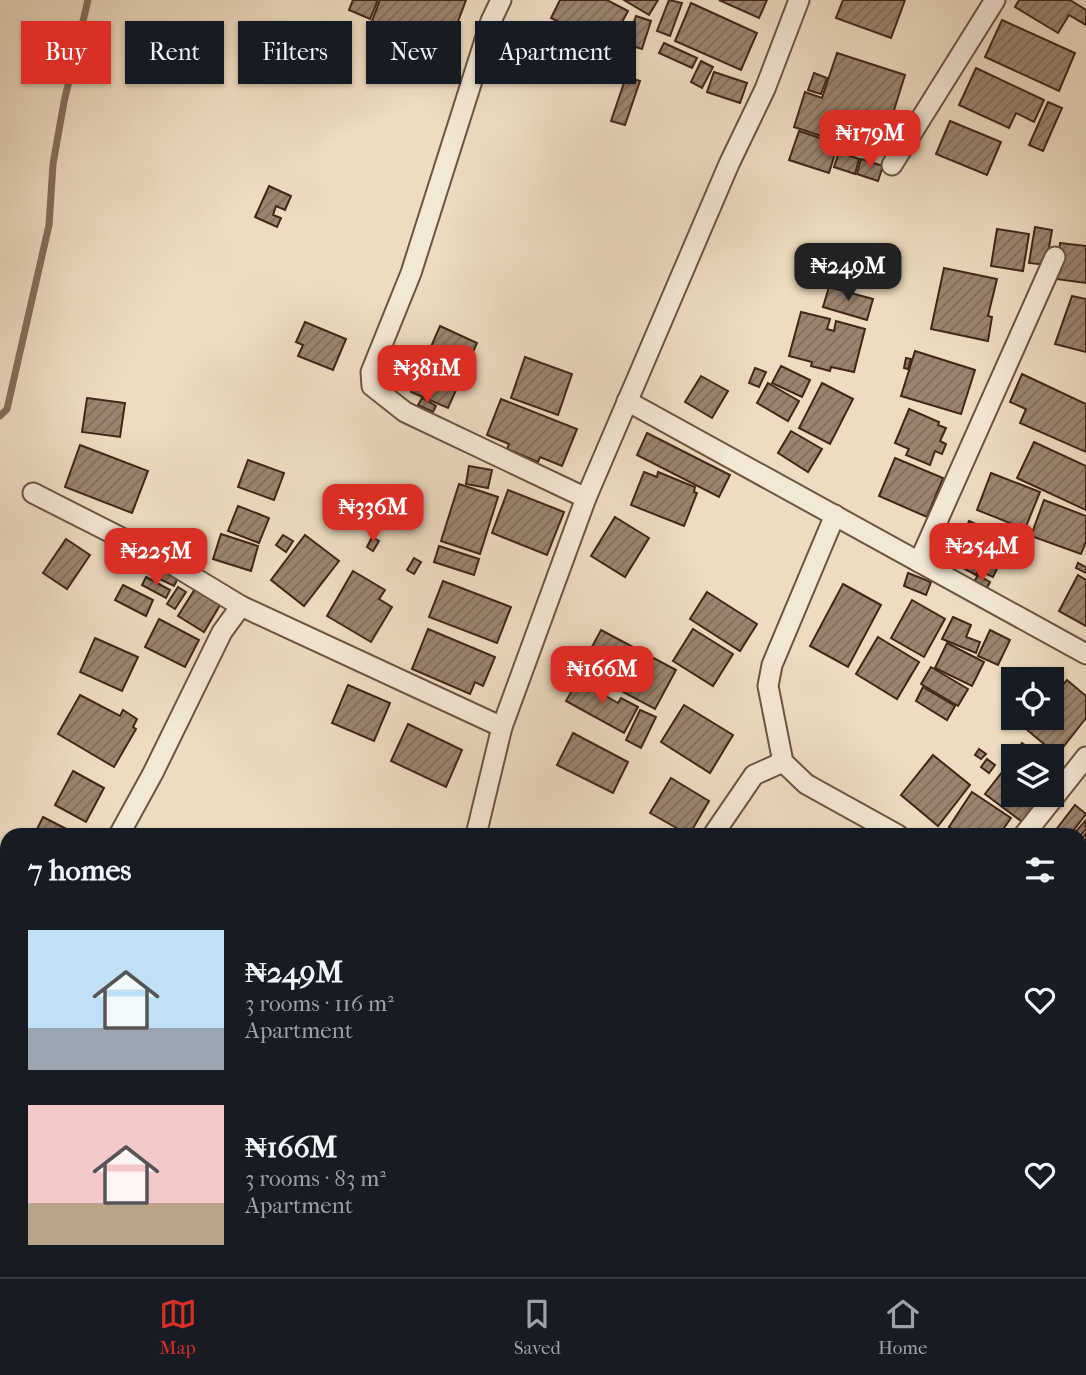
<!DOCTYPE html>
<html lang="en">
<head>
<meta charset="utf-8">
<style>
  :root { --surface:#171b24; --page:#242831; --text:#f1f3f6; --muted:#9ea1a6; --line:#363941; --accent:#d93025 }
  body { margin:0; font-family:"IM FELL French Canon",serif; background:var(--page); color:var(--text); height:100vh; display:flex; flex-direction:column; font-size:26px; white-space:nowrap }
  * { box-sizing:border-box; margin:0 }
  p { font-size:23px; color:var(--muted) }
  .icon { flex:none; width:38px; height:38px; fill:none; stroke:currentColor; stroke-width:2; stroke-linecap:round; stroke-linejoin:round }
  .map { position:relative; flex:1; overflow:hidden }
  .side { position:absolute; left:0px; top:828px; width:1087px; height:450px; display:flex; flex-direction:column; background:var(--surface); border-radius:21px 21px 0 0; box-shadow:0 2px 5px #0004 }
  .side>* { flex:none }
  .hud { position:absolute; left:21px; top:21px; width:700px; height:63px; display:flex; gap:14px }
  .fabs { position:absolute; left:1001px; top:667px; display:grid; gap:14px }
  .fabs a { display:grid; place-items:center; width:63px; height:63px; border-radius:0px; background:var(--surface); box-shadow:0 2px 5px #0004; font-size:35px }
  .price { position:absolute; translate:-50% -60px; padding:0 16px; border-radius:14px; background:var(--accent); color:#fff; font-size:23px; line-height:46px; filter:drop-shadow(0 2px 4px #0008) }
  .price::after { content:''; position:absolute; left:50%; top:42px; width:21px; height:16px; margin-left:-10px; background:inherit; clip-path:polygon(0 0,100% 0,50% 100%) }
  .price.current { background:#222; color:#fff }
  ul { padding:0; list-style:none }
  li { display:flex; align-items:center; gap:21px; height:175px; padding:0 28px }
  li span { display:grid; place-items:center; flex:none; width:196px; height:140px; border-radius:0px; color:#555 }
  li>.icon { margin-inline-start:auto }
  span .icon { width:84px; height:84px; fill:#fffc; stroke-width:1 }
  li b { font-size:30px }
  h2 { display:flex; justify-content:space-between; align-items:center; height:84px; padding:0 28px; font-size:30px }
  .pill { padding:0 24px; border-radius:0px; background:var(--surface); box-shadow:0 2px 5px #0004; font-size:24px; line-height:63px }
  .pill.current { background:var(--accent); color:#fff }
  .tabs { display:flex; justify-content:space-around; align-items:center; height:98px; border-top:2px solid var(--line); background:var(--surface); font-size:19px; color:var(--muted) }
  .tabs a { display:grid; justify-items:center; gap:4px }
  .tabs .current { color:var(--accent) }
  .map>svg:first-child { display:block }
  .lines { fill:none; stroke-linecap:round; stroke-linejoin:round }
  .stream { stroke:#866e5b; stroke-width:7 }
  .building { fill:url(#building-hatch); stroke:#422619; stroke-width:2 }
  .street-casing { stroke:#6d5443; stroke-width:23 }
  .street { stroke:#f3e8d6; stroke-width:19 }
</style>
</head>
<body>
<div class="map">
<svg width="1086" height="1277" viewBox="0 0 1086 1277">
  <defs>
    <pattern id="building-hatch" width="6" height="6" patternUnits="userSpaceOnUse" patternTransform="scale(1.75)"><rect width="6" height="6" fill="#9b8570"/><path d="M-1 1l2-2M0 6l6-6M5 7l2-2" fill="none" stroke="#806d5b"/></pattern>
  </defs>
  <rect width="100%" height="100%" fill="#eddcc0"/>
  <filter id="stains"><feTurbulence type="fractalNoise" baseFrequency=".00286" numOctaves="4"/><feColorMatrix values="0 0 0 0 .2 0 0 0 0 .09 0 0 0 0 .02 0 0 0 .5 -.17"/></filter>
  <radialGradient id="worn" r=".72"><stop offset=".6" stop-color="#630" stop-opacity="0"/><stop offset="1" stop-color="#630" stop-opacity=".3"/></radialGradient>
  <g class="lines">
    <!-- stream -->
    <polyline class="stream" points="0,416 7,409 49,225 53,164 64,102 88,0"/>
  </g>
  <!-- building -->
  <g class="building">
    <polygon points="353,0 378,0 370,19 349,10"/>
    <polygon points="380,0 466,0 447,51 372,21"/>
    <polygon points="560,0 607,0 628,11 609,47 551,18"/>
    <polygon points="624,0 658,0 649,15"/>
    <polygon points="669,0 682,3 670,36 657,31"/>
    <polygon points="719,0 767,0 759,18"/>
    <polygon points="843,0 905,0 891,38 836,18"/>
    <polygon points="1019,0 1070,0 1086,10 1086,25 1069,15 1058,33 1015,7"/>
    <polygon points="691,3 757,33 741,70 675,41"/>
    <polygon points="636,16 651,21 642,49 626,44"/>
    <polygon points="1002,20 1075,53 1059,91 985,57"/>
    <polygon points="664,43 697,58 692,68 659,53"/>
    <polygon points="837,53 905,75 880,155 794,127 805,92 822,98"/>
    <polygon points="701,61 713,67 702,88 691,82"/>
    <polygon points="976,68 1044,100 1034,122 1016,113 1009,128 959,105"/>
    <polygon points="714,72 747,83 740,103 707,92"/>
    <polygon points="814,73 827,78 821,94 808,90"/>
    <polygon points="626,77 640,81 625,125 611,121"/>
    <polygon points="1048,102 1062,108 1043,151 1029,145"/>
    <polygon points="950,121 1001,142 987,175 936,154"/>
    <polygon points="799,131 838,144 829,173 789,160"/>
    <polygon points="839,152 859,159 855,174 834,167"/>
    <polygon points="861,159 883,166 878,181 857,174"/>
    <polygon points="269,186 291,196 285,210 276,206 273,215 281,218 277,227 255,217"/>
    <polygon points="1035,227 1052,230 1046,265 1029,263"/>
    <polygon points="997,229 1029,234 1023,271 991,266"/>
    <polygon points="1060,243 1086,246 1086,283 1056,279"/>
    <polygon points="944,268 997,279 988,316 992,317 988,341 931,329"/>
    <polygon points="829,287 873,299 867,320 823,307"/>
    <polygon points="1072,296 1086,299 1086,352 1055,344"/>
    <polygon points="801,312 830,319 827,329 834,331 836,321 865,329 854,372 831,367 830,371 811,366 812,362 789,356"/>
    <polygon points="305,322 346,339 333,370 298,356 303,345 296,342"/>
    <polygon points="440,326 477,343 448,408 411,392"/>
    <polygon points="915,351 975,370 961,414 901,396"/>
    <polygon points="525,357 572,374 558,415 511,398"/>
    <polygon points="906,358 911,359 908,369 904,368"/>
    <polygon points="781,366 810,380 802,397 772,383"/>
    <polygon points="755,368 766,372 759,387 749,383"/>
    <polygon points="1022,374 1086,404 1086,452 1020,423 1026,409 1010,402"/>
    <polygon points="701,376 728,391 712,418 685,402"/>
    <polygon points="768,383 799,401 788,421 757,403"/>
    <polygon points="822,383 853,399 830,444 799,428"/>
    <polygon points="87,398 125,403 120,437 82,432"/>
    <polygon points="422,398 436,406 433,412 418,405"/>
    <polygon points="501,399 577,429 562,466 540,457 538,462 507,449 509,444 487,435"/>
    <polygon points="909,409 939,422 938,425 946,428 940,441 946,444 942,454 935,451 930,465 906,455 909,449 895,443"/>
    <polygon points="791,431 822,449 808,472 778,453"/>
    <polygon points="647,433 730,475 719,497 637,455"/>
    <polygon points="1034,442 1086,466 1086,510 1017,478"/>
    <polygon points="80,445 148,471 132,513 65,487"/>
    <polygon points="895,458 943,478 927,517 879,496"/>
    <polygon points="248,460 284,473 274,500 238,487"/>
    <polygon points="469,466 492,470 488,488 466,484"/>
    <polygon points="644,472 657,477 658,472 695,487 694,492 697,493 684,526 631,505"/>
    <polygon points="991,473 1040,492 1025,529 977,510"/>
    <polygon points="459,484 498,497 480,554 441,541"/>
    <polygon points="508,490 564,512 547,555 492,533"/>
    <polygon points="1044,500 1086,516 1086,542 1081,554 1031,536"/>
    <polygon points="238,506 269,518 259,543 228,531"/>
    <polygon points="615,517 649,538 625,577 591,556"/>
    <polygon points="969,521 1011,540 993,577 978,570 976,575 963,568 965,563 953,557"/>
    <polygon points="221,534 258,546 251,571 213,559"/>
    <polygon points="283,535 293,541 286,552 276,545"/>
    <polygon points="305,535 339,561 304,606 271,580"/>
    <polygon points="372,537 379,541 373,551 367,547"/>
    <polygon points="66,539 90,555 67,589 43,573"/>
    <polygon points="439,546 479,559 474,575 434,562"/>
    <polygon points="414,558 421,562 414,574 407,570"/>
    <polygon points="141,560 178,578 174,586 137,568"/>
    <polygon points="1078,563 1086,567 1086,573 1076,568"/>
    <polygon points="353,571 385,590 379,599 392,607 371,642 327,616"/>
    <polygon points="908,573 931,582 926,595 904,586"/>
    <polygon points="978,575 990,582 985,591 973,584"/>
    <polygon points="1078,575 1086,580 1086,626 1059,611"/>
    <polygon points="146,577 170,590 166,598 142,585"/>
    <polygon points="443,581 511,607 497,643 429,617"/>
    <polygon points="843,584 881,605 848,667 810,646"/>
    <polygon points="123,585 153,600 146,616 115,600"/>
    <polygon points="178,587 186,592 175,609 167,604"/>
    <polygon points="195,589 220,605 204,632 178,616"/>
    <polygon points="707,592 757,624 740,651 690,619"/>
    <polygon points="912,600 945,619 924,657 891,638"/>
    <polygon points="953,617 971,625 966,637 980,642 976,653 942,639"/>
    <polygon points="159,619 199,640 185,667 145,647"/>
    <polygon points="428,629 495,657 483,686 475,682 470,694 412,669"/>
    <polygon points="693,629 733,654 713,686 673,661"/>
    <polygon points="601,630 676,670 655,709 580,669"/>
    <polygon points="990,630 1010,640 998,665 978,656"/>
    <polygon points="878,637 919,662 897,699 856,674"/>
    <polygon points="95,638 138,657 122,691 80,672"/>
    <polygon points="947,643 984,662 972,686 935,668"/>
    <polygon points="931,667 968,689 958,706 921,684"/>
    <polygon points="578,680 618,703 621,698 638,707 624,733 566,701"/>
    <polygon points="1067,680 1086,696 1086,718 1057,755 1026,729 1036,718 1052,718 1052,698"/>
    <polygon points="348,685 390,703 374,741 332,723"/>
    <polygon points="923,687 955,706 947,720 916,701"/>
    <polygon points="80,695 120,716 123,710 137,719 133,727 136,729 114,767 58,734"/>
    <polygon points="684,705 733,735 710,773 661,742"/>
    <polygon points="640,710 656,717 641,748 626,740"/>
    <polygon points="408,724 462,750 446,787 391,761"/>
    <polygon points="573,733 628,762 613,793 557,765"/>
    <polygon points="1022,743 1038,754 1037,756 1015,754"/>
    <polygon points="979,749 986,754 981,759 975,755"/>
    <polygon points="933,755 970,785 938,826 901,795"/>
    <polygon points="1013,758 1013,794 1048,794 1025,824 985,794"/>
    <polygon points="987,759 995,765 989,773 981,767"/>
    <polygon points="73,771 104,788 86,822 55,805"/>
    <polygon points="671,778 709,801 689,835 650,813"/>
    <polygon points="972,792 1011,818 999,835 961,835 949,827"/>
    <polygon points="1075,805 1086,814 1070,835 1052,835"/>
    <polygon points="43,817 78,835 34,835"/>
    <polygon points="1085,821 1086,829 1080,836 1073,835"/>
    <polygon points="1086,833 1086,883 1080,890 1080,840"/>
    <polygon points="1086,1000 1086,1049 1080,1044 1080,1008"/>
    <polygon points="856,1270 912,1270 921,1277 851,1277"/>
    <polygon points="920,1270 957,1270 953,1277 929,1277"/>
    <polygon points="962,1270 968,1270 976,1277 957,1277"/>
  </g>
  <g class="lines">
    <!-- street casing -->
    <g class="street-casing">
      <g id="street">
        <polyline points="501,0 491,21 411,273 371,372 372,386 405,412 586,498"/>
        <polyline points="892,165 995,0"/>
        <polyline points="627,401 1086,654"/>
        <polyline points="33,493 165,560 241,606"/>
        <polyline points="835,515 772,665 768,686 783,762 806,784 898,835"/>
        <polyline points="919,562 1055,257"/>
        <polyline points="119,835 153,773 222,632 241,606 502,727"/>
        <polyline points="476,835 502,727 586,498 729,164 765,89 799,0"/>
        <polyline points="713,835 754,775 783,762"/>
        <polyline points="1024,835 1086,757"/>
        <polyline points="1080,1161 1086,1152"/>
        <polyline points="383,1277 384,1270"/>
        <polyline points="996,1277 1000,1270"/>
      </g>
    </g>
    <!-- street -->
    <use href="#street" class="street"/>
  </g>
  <rect width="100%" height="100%" filter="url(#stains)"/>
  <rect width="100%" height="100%" fill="url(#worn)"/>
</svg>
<div class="fabs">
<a><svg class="icon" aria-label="locate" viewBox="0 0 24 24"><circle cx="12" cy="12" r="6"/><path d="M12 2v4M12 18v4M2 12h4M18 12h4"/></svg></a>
<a><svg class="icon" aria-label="layers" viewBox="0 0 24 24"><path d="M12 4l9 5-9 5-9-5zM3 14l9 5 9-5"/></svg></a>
</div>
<b class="price" style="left:870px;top:170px">₦179M</b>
<b class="price current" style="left:848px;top:303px">₦249M</b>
<b class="price" style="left:427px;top:405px">₦381M</b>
<b class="price" style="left:373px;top:544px">₦336M</b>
<b class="price" style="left:982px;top:583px">₦254M</b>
<b class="price" style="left:156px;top:588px">₦225M</b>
<b class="price" style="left:602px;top:706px">₦166M</b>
<div class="hud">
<a class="pill current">Buy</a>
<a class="pill">Rent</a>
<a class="pill">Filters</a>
<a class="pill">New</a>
<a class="pill">Apartment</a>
</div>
<section class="side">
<h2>7 homes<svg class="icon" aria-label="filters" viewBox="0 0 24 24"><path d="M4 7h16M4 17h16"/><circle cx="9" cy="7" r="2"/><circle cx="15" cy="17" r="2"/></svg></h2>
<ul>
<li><span style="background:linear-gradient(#bfe0f5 70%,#9aa5b1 0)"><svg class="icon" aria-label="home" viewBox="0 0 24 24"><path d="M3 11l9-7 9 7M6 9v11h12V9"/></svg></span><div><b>₦249M</b><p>3 rooms · 116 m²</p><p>Apartment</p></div><svg class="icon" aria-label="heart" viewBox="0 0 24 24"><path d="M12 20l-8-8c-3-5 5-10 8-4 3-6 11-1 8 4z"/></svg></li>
<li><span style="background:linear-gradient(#f6c9c9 70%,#b9a48a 0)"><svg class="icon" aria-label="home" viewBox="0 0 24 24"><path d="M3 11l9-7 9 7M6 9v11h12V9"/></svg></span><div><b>₦166M</b><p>3 rooms · 83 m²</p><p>Apartment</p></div><svg class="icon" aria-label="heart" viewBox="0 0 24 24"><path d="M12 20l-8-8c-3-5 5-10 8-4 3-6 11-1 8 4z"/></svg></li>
</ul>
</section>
</div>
<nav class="tabs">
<a class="current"><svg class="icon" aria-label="map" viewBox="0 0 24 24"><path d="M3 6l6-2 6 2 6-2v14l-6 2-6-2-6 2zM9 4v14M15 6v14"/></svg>Map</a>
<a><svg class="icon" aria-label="saved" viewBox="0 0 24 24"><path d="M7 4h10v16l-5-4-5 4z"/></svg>Saved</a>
<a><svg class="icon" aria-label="home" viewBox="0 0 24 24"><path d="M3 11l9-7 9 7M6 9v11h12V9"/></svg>Home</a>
</nav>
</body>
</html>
